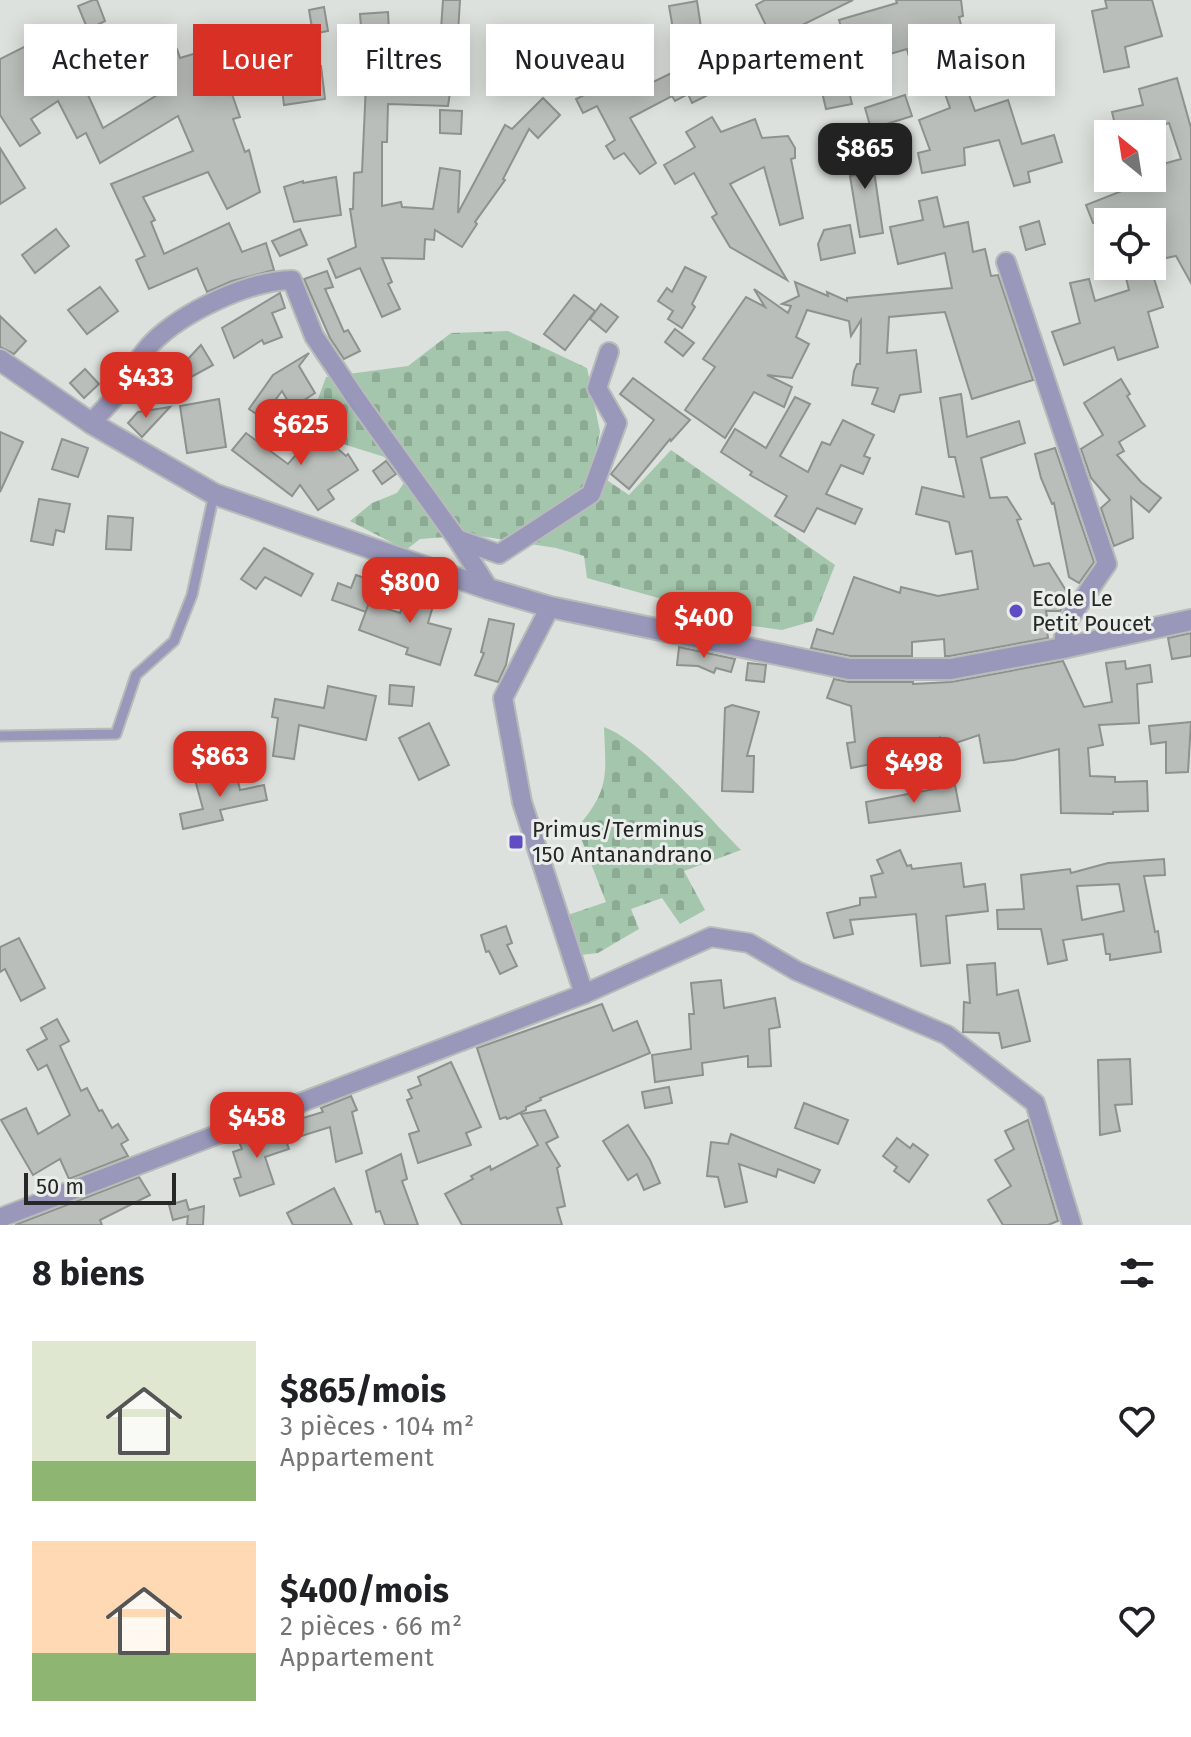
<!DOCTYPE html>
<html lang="fr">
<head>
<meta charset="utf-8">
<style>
  :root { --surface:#fff; --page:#f2f2f2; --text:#202124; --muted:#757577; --accent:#d93025 }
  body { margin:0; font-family:"Fira Sans",sans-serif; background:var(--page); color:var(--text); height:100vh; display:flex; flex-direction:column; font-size:30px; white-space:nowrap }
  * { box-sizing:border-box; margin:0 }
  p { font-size:26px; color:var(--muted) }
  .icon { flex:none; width:44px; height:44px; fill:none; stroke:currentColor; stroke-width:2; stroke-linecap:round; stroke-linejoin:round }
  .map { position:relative; height:1225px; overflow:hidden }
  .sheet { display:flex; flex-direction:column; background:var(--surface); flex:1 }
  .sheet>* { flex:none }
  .guide { position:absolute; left:24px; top:24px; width:1144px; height:72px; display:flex; gap:16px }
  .needle { width:52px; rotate:330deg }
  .tools { position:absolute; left:1094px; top:120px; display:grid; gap:16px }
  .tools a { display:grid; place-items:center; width:72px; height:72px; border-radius:0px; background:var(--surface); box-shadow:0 4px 20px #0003; font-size:40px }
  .scale { position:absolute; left:24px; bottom:20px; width:152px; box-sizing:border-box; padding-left:8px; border:4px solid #262827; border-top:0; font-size:22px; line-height:28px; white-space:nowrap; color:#262827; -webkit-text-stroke:6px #e9eeea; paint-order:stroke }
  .price { position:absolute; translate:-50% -68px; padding:0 18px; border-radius:16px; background:var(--accent); color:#fff; font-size:26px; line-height:52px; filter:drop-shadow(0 2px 4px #0008) }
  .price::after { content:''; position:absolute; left:50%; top:48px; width:24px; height:18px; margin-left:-12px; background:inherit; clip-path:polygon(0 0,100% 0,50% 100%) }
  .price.active { background:#222; color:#fff }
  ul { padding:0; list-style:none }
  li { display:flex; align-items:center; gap:24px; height:200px; padding:0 32px }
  li span { display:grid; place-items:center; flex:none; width:224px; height:160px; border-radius:0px; color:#555 }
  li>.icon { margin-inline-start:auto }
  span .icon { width:96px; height:96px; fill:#fffc; stroke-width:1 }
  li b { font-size:34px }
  h2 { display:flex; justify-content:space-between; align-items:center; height:96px; padding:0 32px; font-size:34px }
  .chip { padding:0 28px; border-radius:0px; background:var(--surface); box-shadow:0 4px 20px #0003; font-size:28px; line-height:72px }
  .chip.active { background:var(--accent); color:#fff }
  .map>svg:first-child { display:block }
  .cemetery { fill:url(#cemetery-stones) }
  .building { fill:#b9beba; stroke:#8d928e; stroke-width:2; fill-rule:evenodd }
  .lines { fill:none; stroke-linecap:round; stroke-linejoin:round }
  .service-casing { stroke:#b8bcb9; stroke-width:13 }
  .minor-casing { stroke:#b8bcb9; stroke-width:22 }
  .tertiary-casing { stroke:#b8bcb9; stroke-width:24 }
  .service { stroke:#9998bb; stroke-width:9 }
  .minor { stroke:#9998bb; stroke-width:18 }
  .tertiary { stroke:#9998bb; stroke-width:20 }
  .poi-dot { fill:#604cc4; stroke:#e9eeea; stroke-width:3 }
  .labels { text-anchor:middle; stroke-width:6; stroke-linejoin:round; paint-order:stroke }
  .poi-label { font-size:22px; fill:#262827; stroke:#e9eeea; text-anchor:start }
</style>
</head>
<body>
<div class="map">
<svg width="1191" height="1225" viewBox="0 0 1191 1225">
  <defs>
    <pattern id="cemetery-stones" width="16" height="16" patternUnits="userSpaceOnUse" patternTransform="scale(2)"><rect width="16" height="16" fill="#a4c6ad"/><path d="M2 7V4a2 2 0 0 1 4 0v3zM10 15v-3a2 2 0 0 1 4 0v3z" fill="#8daa95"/></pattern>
  </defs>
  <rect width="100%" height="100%" fill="#dce1dd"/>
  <!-- cemetery -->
  <g class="cemetery">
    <polygon points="508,331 587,368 600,432 592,470 629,495 671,450 835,565 813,621 782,630 745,625 723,616 587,578 584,556 556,548 473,535 420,539 406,550 350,521 372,503 397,493 406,480 391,459 343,444 314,410 326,377 408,366 451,333"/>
    <path d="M604,727c39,14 105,91 137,123l-57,21 21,39 -25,14 -18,-26 -31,11 8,20 -41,24 -26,3 -13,-38 47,-16 -29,-74c33,-39 29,-52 27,-101z"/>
  </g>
  <!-- building -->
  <g class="building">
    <polygon points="93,0 97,0 105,21 88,30 78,6"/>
    <polygon points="443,0 460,0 458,33 440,44"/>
    <polygon points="765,0 853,0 798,27 814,76 785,85 773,47 776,46 756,5"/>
    <polygon points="896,0 961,0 963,16 959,17 969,56 956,59 975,111 1008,100 1022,144 1054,135 1062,162 1028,172 1030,182 1014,186 999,140 964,148 965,165 922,173 918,153 930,150 919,120 950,108 939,77 916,84 907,49 852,65 839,20 897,3"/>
    <polygon points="1105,0 1152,0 1162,36 1125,47 1129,67 1104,72 1092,11 1107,8"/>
    <polygon points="697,1 707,67 740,49 749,66 703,90 706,96 692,103 688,94 675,101 672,96 630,118 656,163 640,174 624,153 614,159 606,146 615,140 597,106 583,113 576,99 591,92 586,82 591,79 573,35 597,25 615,69 630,61 643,87 680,69 669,6"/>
    <polygon points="324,7 328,31 313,34 309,10"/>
    <polygon points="388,12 391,69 452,79 448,106 388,104 387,142 382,142 382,206 401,202 402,207 433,209 440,168 460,171 458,213 505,125 512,129 543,98 560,115 538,138 529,129 503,179 505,180 475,222 477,224 462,247 435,230 434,240 425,239 424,259 382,258 392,282 388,284 400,309 382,317 360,268 336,278 328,259 356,247 350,209 353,209 354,173 362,172 366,84 369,84 366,39 362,40 360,14"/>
    <polygon points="143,27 150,56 131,61 125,38"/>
    <polygon points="263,33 267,60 229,66 232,76 226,77 240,117 233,119 245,152 249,150 260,192 227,209 208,172 143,197 155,220 151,222 164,254 229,223 242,252 266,243 274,270 232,281 207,292 197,268 149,289 136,260 145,256 111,184 193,151 178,116 100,163 86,133 77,138 58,101 31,119 40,133 20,146 0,115 0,59 24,47 50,86 83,65 98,89 88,95 103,128 162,92 150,56 177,49 180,58"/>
    <polygon points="1031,52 1041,83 1013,92 1004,61"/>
    <polygon points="321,66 325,99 284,105 280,72"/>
    <polygon points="1177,78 1191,128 1191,283 1176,256 1152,261 1152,222 1105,222 1104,219 1093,223 1086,205 1127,189 1123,178 1152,178 1152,167 1181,159 1169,123 1149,130 1148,126 1117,133 1112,112 1143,105 1139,89"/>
    <polygon points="848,87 852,104 826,109 822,92"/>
    <polygon points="905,95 912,116 871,129 865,108"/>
    <polygon points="440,110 462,111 461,134 440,133"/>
    <polygon points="712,117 721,132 755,119 762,138 788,136 795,148 795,158 791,159 803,218 780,225 764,167 730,184 787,280 730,247 712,217 717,214 694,173 675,184 664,165 695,147 686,132"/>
    <polygon points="870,143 883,233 860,237 850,176 855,175 850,146"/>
    <polygon points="0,148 25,188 0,204"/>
    <polygon points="336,177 341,215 294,222 284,187 303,181 303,183"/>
    <polygon points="937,197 944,227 968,222 973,252 985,249 991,276 998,275 1033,380 972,399 945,312 889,317 887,353 916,350 921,392 900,395 894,412 872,404 878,388 852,385 854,371 857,364 860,364 861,320 851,336 849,321 807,310 796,337 809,344 792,378 767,375 792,387 784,407 754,392 725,438 685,410 715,367 703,359 746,297 765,307 754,289 788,313 791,306 782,304 799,296 795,282 828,296 827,292 847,301 847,298 952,288 945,253 898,264 890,227 923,220 919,201"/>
    <polygon points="1039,221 1045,244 1026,250 1020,227"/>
    <polygon points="850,225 855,253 821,260 818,244 824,230"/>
    <polygon points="56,229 69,246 35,273 22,255"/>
    <polygon points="300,229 307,245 280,256 272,241"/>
    <polygon points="1123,266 1150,266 1163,307 1148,312 1158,347 1118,360 1114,347 1064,365 1052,332 1080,323 1070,283 1089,279 1095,301 1129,290"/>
    <polygon points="685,267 706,277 692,304 695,307 682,328 668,319 673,311 658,301 667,288 672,292"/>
    <polygon points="327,271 333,287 325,289 344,332 348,330 360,351 344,359 330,338 304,279"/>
    <polygon points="100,287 118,311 87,334 68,310"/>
    <polygon points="280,293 285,308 272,313 282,337 264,344 262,340 234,358 222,328"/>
    <polygon points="574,295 595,311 565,350 544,334"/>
    <polygon points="601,304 618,317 606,332 590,319"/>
    <polygon points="0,316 26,341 14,354 0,347"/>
    <polygon points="675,329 694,343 683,356 665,342"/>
    <polygon points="201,345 213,365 160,394 158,391"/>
    <polygon points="309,353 299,366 315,393 292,408 282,391 262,418 249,409 273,375"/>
    <polygon points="85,369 99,384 84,398 70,383"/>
    <polygon points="633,378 690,420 671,441 670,439 629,489 611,474 654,420 620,394"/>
    <polygon points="1121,379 1130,394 1127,396 1145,426 1119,442 1124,451 1117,455 1141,482 1161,498 1149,512 1131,497 1133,538 1114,546 1101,508 1110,500 1091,478 1081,449 1103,435 1084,403"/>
    <polygon points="961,394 967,437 1019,421 1025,443 981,458 990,498 1007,497 1021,519 1017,520 1034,566 1049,563 1070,597 1060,611 1046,611 1047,616 1045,616 1048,638 950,656 945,656 944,639 912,642 912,656 850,656 811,648 817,629 833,634 854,577 900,593 901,587 938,596 978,589 972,551 956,554 949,522 916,514 922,487 964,497 955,457 949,457 940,398"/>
    <polygon points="795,397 810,404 780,456 808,472 822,442 830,445 843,420 874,435 864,456 870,458 863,474 841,465 826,494 862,509 855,524 817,508 804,532 775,516 787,496 750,475 752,472 721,452 735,429 766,448"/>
    <polygon points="219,399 226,447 187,453 180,406"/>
    <polygon points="170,407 142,437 128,423 138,412"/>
    <polygon points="317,431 346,456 348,454 358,470 328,490 334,499 318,510 300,485 292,496 232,450 246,433 288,464"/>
    <polygon points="0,432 23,442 0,492"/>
    <polygon points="62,439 88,448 78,477 52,469"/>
    <polygon points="1055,448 1094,562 1079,583 1069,577 1054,503 1052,504 1041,478 1035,454"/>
    <polygon points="386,461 396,474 382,484 373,471"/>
    <polygon points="39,499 70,504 64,532 56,530 53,545 31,541"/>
    <polygon points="108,516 133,518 131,550 106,549"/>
    <polygon points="264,548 313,574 301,596 265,577 256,589 241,579"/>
    <polygon points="356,575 376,582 366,612 332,600 338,583 351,588"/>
    <polygon points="410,581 438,589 428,623 451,629 440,665 406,654 408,648 359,630 369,603 400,613"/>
    <polygon points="489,619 514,624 506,665 498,682 475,675 484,653 481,652"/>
    <polygon points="1191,633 1191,656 1172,659 1168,638"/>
    <polygon points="679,647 735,659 731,672 716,668 714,673 698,666 677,665"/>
    <polygon points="1063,661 1084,707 1112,702 1106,663 1125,661 1126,669 1150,665 1152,682 1137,684 1139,723 1099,725 1103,745 1088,748 1090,776 1115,777 1115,782 1147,781 1148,811 1113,812 1113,814 1061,813 1059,749 1014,760 984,763 979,735 944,747 940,737 917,755 851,768 847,743 855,742 851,706 827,698 834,679 849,682 913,682 913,684 951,682"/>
    <polygon points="748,663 766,665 764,682 746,680"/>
    <polygon points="390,685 414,687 412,706 389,704"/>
    <polygon points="328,686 376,696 366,740 299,725 294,759 273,756 278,718 272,717 275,699 324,708"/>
    <polygon points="732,705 759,712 747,756 754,756 753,792 722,791 725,708"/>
    <polygon points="1191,722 1188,772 1166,773 1166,742 1151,744 1149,726"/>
    <polygon points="429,723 449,765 419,780 399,738"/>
    <polygon points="209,772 212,782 237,777 240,790 264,785 267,800 220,810 223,820 183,829 180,814 203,809 194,776"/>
    <polygon points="955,785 960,811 869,823 866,802"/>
    <polygon points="900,850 907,866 911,865 912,869 961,863 964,887 985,884 988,911 946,916 950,963 921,966 916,914 850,920 853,934 834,938 827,913 860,905 860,898 876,897 871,876 883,873 877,860"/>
    <path d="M1164,859l1,16 -21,1 11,56 3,-1 3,21 -51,8v-6h-4l-3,-20 -40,6 4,20 -19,4 -7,-35h-43l-1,-19 27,-1 -3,-34 49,-6 1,4 37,-10zM1119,884l5,27 -42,9 -5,-34z"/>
    <polygon points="506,926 512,943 507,945 517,966 500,974 489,951 486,952 481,935"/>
    <polygon points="19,938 45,988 21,1001 5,969 0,972 0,947"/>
    <polygon points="995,963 997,995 1018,990 1030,1041 1002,1048 999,1033 963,1032 964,1002 970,1003 967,965"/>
    <polygon points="721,980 724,1008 775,998 780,1027 769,1029 771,1066 748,1067 748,1056 702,1063 703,1075 655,1082 652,1055 691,1049 689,1014 694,1014 691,983"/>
    <polygon points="602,1004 613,1031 637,1021 650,1053 540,1098 541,1100 526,1107 526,1110 507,1119 506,1117 500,1119 477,1048"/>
    <polygon points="57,1019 69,1041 60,1046 81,1091 87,1088 99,1111 102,1110 112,1128 118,1124 128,1140 121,1144 128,1156 69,1179 60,1159 33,1175 1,1120 26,1108 38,1134 70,1115 47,1065 38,1070 27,1050 47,1039 41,1028"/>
    <polygon points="1130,1059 1132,1104 1115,1105 1120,1131 1100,1135 1098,1060"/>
    <polygon points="451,1062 481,1127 466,1133 471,1145 418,1163 409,1134 419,1131 407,1100 412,1098 408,1090 421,1085 418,1077"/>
    <polygon points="669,1087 672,1103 645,1108 642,1092"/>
    <polygon points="351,1096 357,1110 352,1112 362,1153 336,1162 330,1127 295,1138 290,1122 323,1112 321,1108"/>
    <polygon points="804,1103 848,1120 838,1144 795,1128"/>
    <polygon points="545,1110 558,1137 546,1143 560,1166 557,1168 565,1206 557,1208 562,1225 462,1225 445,1194 473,1179 471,1176 490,1166 491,1170 538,1145 521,1114"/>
    <polygon points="1028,1120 1058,1221 1048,1225 1003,1225 988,1200 1011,1186 995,1160 1014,1149 1005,1131"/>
    <polygon points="628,1125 650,1160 660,1183 644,1190 637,1174 628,1180 603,1141"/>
    <polygon points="281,1128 289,1149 265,1157 274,1184 240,1196 234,1179 241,1177 233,1152 242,1149 238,1140 254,1133 255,1137"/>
    <polygon points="731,1134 820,1170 814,1183 778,1169 776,1177 739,1164 747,1202 725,1207 718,1177 707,1176 711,1142 728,1144"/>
    <polygon points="897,1138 910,1148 913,1144 928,1155 909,1182 894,1171 897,1167 883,1156"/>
    <polygon points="401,1154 407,1179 402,1181 418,1225 385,1225 380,1211 376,1212 366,1171"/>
    <polygon points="139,1177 150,1195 100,1220 102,1225 15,1225"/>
    <polygon points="334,1188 352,1225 293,1225 287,1213"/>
    <polygon points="186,1200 189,1210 204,1206 203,1225 187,1225 188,1216 173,1220 169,1205"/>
  </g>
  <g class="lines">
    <!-- service casing -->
    <g class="service-casing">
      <polyline id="service" points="0,736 116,734 136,675 174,641 192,595 214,494"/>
    </g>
    <!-- minor casing -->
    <g class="minor-casing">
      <g id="minor">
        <polyline points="1006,262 1107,564 1065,625 1063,648"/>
        <path d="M91,423c8,-9 18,-18 25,-28 12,-16 21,-37 36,-52 31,-31 95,-62 140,-63l22,56 43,64 100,139 32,50"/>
        <polyline points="457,539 499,554 591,494 617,423 597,388 609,352"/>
        <polyline points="550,607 503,698 522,802 584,994"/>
        <polyline points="0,1218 584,994 711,937 749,943 797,971 947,1035 1035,1103 1072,1225"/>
      </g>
    </g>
    <!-- tertiary casing -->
    <g class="tertiary-casing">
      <polyline id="tertiary" points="0,360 91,423 214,494 489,589 550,607 849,669 951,669 1063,648 1191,620"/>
    </g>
    <!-- service -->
    <use href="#service" class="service"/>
    <!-- minor -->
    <use href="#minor" class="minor"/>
    <!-- tertiary -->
    <use href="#tertiary" class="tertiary"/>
  </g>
  <!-- markers -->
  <g class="poi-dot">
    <circle cx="1016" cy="611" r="8"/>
    <rect x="508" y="834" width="16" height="16" rx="4"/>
  </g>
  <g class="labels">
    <!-- poi labels -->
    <g class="poi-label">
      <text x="1032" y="606">Ecole Le<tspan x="1032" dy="25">Petit Poucet</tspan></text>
      <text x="532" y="837">Primus/Terminus<tspan x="532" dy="25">150 Antanandrano</tspan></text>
    </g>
  </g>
</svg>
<div class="tools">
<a><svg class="needle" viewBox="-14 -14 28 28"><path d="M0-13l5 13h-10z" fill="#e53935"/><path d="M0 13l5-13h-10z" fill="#757577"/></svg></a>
<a><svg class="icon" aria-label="locate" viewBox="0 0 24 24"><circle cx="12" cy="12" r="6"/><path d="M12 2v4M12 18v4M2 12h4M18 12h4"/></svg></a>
</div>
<div class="scale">50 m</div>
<b class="price active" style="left:865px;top:191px">$865</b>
<b class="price" style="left:146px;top:420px">$433</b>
<b class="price" style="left:301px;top:467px">$625</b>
<b class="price" style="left:410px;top:625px">$800</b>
<b class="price" style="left:704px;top:660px">$400</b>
<b class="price" style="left:220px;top:799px">$863</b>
<b class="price" style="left:914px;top:805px">$498</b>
<b class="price" style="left:257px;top:1160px">$458</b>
<div class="guide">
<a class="chip">Acheter</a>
<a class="chip active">Louer</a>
<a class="chip">Filtres</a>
<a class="chip">Nouveau</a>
<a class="chip">Appartement</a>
<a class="chip">Maison</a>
</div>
</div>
<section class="sheet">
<h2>8 biens<svg class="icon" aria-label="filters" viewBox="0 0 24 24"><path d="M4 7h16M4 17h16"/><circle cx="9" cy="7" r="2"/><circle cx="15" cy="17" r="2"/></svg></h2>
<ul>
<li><span style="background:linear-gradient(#dfe7d0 75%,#8fb573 0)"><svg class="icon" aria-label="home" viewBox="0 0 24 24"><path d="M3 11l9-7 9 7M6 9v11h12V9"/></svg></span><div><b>$865/mois</b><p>3 pièces · 104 m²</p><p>Appartement</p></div><svg class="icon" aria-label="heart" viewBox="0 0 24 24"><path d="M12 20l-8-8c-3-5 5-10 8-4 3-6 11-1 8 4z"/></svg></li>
<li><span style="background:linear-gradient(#ffd9b3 70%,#8fb573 0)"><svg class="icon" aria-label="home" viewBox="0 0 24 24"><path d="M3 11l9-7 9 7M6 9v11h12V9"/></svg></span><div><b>$400/mois</b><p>2 pièces · 66 m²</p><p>Appartement</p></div><svg class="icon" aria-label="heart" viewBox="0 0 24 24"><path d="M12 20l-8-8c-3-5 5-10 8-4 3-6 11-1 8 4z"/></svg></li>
</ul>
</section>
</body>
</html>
